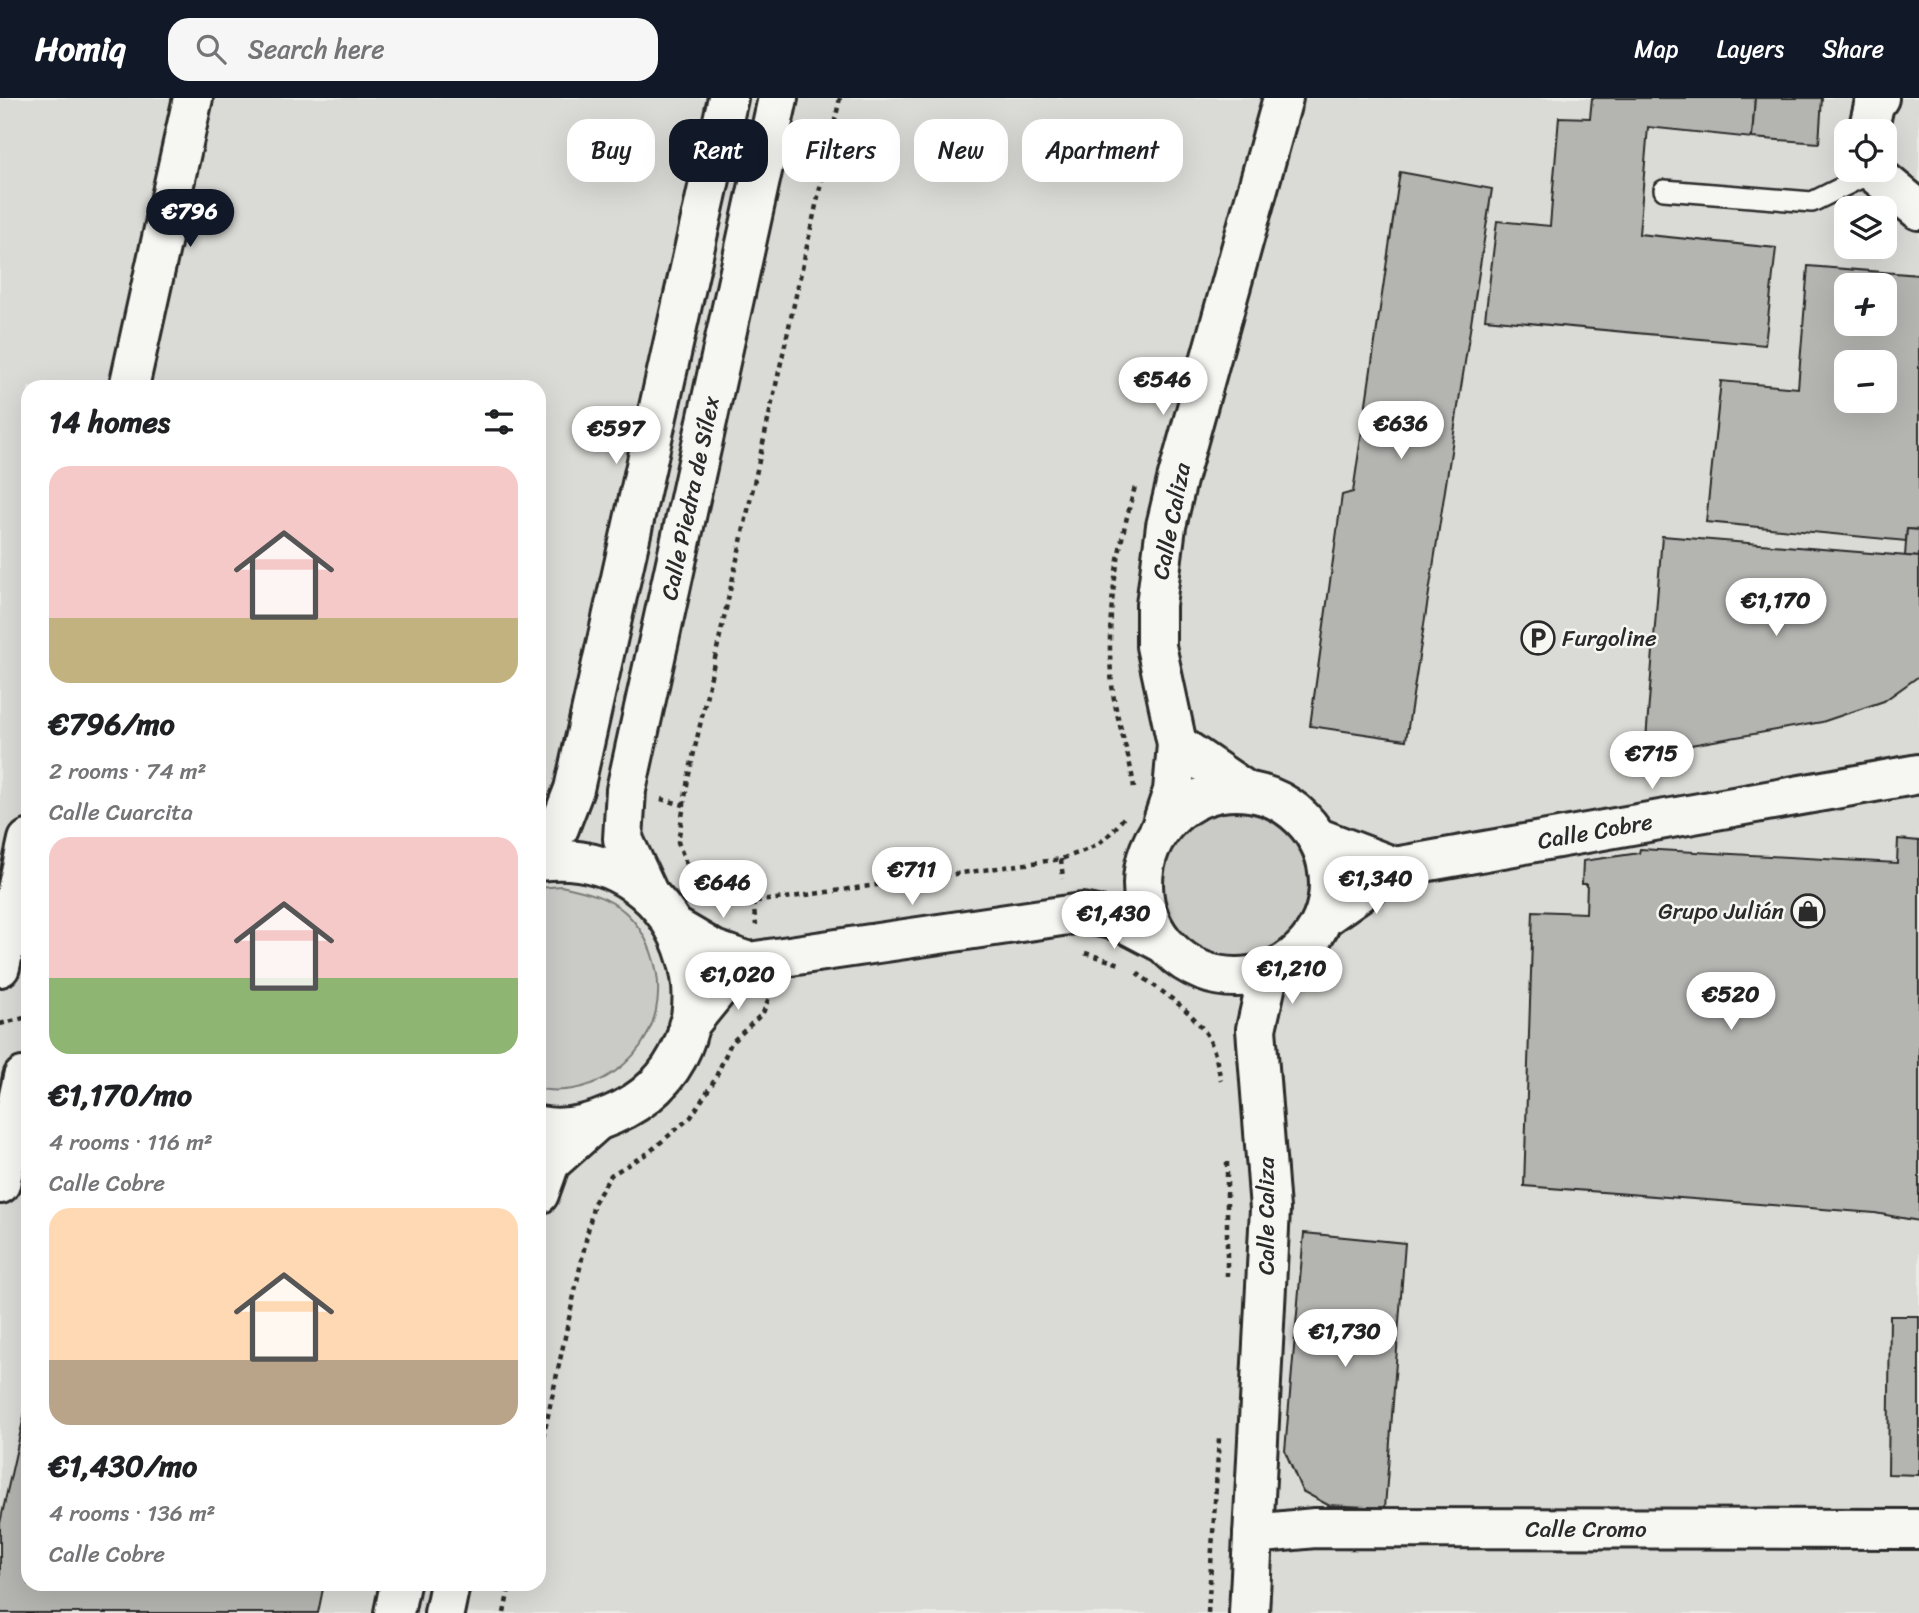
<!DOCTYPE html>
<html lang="en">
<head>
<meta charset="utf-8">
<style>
  :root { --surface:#fff; --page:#f6f6f6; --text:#202124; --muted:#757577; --accent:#111827 }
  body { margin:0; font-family:Sriracha,sans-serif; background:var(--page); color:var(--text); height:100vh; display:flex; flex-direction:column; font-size:26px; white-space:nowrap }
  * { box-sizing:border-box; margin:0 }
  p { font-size:23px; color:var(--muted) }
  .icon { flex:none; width:38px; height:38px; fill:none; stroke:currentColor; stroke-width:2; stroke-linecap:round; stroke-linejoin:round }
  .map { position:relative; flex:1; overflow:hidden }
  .drawer { position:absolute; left:21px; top:282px; width:525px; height:1211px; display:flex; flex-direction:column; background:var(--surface); border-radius:21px; box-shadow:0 7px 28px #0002 }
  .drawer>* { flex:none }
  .top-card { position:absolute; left:567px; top:21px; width:665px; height:63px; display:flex; gap:14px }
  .controls { position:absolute; left:1834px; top:21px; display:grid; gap:14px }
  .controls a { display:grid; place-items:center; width:63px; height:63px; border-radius:14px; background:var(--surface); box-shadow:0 7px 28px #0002; font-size:35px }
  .price { position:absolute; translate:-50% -60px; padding:0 16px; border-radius:24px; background:#fff; color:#222; font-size:23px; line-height:46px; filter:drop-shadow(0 2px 4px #0008) }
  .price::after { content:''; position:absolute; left:50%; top:42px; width:21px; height:16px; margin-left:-10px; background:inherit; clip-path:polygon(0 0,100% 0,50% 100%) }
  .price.selected { background:var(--accent); color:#fff }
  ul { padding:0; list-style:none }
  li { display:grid; align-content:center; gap:14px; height:371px; padding:0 28px }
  li span { display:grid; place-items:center; height:217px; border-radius:21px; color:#555 }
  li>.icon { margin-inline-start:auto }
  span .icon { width:126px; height:126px; fill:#fffc; stroke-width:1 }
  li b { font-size:30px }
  h2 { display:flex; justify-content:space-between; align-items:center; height:84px; padding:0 28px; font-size:30px }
  .pill { padding:0 24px; border-radius:21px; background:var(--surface); box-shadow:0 7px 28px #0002; font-size:24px; line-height:63px }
  .pill.selected { background:var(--accent); color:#fff }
  header { display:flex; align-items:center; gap:42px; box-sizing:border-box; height:98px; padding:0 35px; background:var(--accent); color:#fff }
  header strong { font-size:33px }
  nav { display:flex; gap:38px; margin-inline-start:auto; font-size:24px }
  .search { width:490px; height:63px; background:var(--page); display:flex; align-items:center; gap:18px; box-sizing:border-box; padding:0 24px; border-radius:21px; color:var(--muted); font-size:26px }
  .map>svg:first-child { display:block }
  .built { fill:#dadad6; fill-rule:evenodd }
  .green { fill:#cacac7; stroke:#7a7a79; stroke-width:2 }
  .building { fill:#b4b4b1; stroke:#2b2b2b; stroke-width:2; fill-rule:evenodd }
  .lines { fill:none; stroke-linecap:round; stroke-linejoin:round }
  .lane-casing { stroke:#2b2b2b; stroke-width:24 }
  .street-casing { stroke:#2b2b2b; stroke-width:44 }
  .path { stroke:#2b2b2b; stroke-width:4.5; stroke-dasharray:5 5; stroke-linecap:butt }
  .lane { stroke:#f6f6f2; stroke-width:19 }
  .street { stroke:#f6f6f2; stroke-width:38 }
  .labels { text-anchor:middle; stroke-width:5; stroke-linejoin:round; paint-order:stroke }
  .street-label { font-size:23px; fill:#2b2b2b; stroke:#f6f6f2 }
  .poi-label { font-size:23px; fill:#2b2b2b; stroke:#f6f6f2; text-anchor:start }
</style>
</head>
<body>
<header>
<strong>Homiq</strong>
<div class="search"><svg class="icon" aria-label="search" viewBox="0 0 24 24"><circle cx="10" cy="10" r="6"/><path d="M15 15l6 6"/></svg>Search here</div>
<nav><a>Map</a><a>Layers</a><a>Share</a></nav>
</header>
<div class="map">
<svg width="1919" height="1515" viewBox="0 0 1919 1515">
  <rect width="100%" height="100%" fill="#eaeae6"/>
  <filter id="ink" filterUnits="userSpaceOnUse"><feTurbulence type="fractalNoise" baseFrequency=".0143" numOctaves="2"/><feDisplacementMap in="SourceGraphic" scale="14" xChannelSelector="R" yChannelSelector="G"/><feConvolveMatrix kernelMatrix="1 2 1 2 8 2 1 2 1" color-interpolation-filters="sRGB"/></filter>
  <g filter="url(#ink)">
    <path class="built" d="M 0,0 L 1919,0 L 1919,1515 L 0,1515 ZM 1846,33 L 1885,33 L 1885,72 L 1846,72 ZM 1846,110 L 1885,110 L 1885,149 L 1846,149 ZM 1846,187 L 1885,187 L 1885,226 L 1846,226 ZM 1846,264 L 1885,264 L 1885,303 L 1846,303 ZM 28,289 L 539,289 L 539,1486 L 28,1486 Z"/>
    <g class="green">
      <circle cx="1235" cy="787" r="73"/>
      <path d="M 561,788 C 584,793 607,798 625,814 C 638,826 648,843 653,860 C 677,933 614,1003 539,991 L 539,790 Z"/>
    </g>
    <g class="building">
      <path d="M 1592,0 L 1755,0 L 1752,40 L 1648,29 L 1639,136 L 1776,150 L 1765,247 L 1485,221 L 1497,123 L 1550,128 L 1559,19 L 1590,20 Z"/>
      <path d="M 1755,0 L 1822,0 L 1819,45 L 1752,40 Z"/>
      <path d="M 1400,74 L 1492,91 L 1406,642 L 1310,628 L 1342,397 L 1353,394 Z"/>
      <path d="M 1808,168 L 1919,177 L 1919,432 L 1907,431 L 1906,443 L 1706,424 L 1721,283 L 1798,290 ZM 1846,187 L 1885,187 L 1885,226 L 1846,226 ZM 1846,264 L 1885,264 L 1885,303 L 1846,303 Z"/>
      <path d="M 1907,431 L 1919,432 L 1919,459 L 1905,458 Z"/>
      <path d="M 1662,438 L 1919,459 L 1919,578 L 1884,603 L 1822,624 L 1645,655 Z"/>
      <path d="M 1898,741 L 1919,743 L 1919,1123 L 1875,1115 L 1524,1088 L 1533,813 L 1586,815 L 1587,786 L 1582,786 L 1583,763 L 1639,755 L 1640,751 L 1897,765 Z"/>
      <path d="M 1304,1135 L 1405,1145 L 1385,1410 L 1328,1407 L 1302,1393 L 1285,1353 Z"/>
      <path d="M 1890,1218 L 1919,1218 L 1919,1377 L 1888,1376 Z"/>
      <path d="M 28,1301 L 28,1486 L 324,1486 L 318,1515 L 0,1515 L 0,1425 Z"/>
    </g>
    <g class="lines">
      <defs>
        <path id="lane" d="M 1664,92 L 1812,104 L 1873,74"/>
        <g id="street">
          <path d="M 1868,33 L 1874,7 L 1879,0"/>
          <path d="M 1873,72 L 1873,74 L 1919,112"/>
          <path d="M 129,289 L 193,0"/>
          <path d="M 1177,646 L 1246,693"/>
          <circle cx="1236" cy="786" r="93"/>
          <path d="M 1160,732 L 1173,693 L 1177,646 L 1156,548 L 1156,507 L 1166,428 L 1177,382 L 1283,0"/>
          <path d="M 1316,739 L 1395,769"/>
          <path d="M 539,754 L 559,730 L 574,691 L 728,0"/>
          <path d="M 539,763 C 694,744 754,956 612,1017 C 589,1027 564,1033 539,1028"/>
          <path d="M 649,797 L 623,741 L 626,692 L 778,0"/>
          <path d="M 1323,820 L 1395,769 L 1919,676"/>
          <path d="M 675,829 L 714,852 L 749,864 L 1082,815 L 1121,823 L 1163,845"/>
          <path d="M 0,869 L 28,742"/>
          <path d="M 688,928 L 719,890 L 749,864"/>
          <path d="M 0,1086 L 23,979"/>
          <path d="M 539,1096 L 550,1065 L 596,1024"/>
          <path d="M 1253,1436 L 1315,1430 L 1919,1431"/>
          <path d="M 394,1515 L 400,1486"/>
          <path d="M 444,1515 L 450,1486"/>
          <path d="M 1249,1515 L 1270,1111 L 1256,931 L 1269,873"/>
        </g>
      </defs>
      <use href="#lane" class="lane-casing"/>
      <use href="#street" class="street-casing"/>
      <g class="path">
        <path d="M 840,0 L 688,681 L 678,744 L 688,771 L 709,794 L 741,805 L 785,800 L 1061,761 C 1095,749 1103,747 1125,718"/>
        <path d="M 1134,690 C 1130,657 1118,627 1113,595 C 1104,526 1116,455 1135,389"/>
        <path d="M 661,701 L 684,707"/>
        <path d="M 1061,761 L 1063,781"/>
        <path d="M 753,804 L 756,827"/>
        <path d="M 1085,855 L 1120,866"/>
        <path d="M 1137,875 C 1159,892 1186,908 1203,931 C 1214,945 1217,965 1221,982"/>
        <path d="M 0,926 L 28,919"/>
        <path d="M 1227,1064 L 1227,1178"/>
        <path d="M 539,1359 L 594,1105 L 611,1077 L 648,1055 L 691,1019 L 714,983 L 731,945 L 763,915 L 770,897"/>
        <path d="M 504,1515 L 510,1486"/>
        <path d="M 1208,1515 L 1219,1340"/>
      </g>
      <use href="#lane" class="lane"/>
      <use href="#street" class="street"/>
    </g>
  </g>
  <defs>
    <symbol id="parking-ring" viewBox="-11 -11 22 22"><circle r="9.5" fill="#f6f6f2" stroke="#2b2b2b" stroke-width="1.5"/><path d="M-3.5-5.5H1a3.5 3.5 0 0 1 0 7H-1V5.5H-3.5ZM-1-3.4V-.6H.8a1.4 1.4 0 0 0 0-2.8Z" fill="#2b2b2b"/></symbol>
    <symbol id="shop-ring" viewBox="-11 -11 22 22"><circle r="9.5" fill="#f6f6f2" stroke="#2b2b2b" stroke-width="1.5"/><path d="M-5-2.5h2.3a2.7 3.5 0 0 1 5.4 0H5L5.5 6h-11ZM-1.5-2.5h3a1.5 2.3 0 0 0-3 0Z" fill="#2b2b2b"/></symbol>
  </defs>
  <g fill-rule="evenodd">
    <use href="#parking-ring" x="1519" y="521" width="38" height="38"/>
    <use href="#shop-ring" x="1789" y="794" width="38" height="38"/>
  </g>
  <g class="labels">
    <g class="street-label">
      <text transform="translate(690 400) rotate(-78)" y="8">Calle Piedra de Sílex</text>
      <text transform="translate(1171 423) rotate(-79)" y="8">Calle Caliza</text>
      <text transform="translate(1595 733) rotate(-10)" y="8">Calle Cobre</text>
      <text transform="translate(1266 1118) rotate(-90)" y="8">Calle Caliza</text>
      <text x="1586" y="1439">Calle Cromo</text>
    </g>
    <g class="poi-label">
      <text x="1562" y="548">Furgoline</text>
      <text x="1784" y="821" text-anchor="end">Grupo Julián</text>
    </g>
  </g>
</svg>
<div class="controls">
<a><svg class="icon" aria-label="locate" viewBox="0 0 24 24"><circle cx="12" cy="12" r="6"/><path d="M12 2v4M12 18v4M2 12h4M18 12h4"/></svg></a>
<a><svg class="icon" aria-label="layers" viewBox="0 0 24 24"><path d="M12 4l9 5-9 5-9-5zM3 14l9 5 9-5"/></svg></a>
<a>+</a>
<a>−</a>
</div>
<b class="price selected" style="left:190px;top:151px">€796</b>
<b class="price" style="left:1163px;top:319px">€546</b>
<b class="price" style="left:1401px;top:363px">€636</b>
<b class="price" style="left:616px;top:368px">€597</b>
<b class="price" style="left:1776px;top:540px">€1,170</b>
<b class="price" style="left:1652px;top:693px">€715</b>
<b class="price" style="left:912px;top:809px">€711</b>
<b class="price" style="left:1376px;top:818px">€1,340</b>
<b class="price" style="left:723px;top:822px">€646</b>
<b class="price" style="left:1114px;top:853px">€1,430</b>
<b class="price" style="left:1292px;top:908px">€1,210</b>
<b class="price" style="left:738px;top:914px">€1,020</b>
<b class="price" style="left:1731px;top:934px">€520</b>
<b class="price" style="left:1345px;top:1271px">€1,730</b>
<div class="top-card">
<a class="pill">Buy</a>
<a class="pill selected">Rent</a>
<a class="pill">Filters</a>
<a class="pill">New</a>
<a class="pill">Apartment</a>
</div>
<section class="drawer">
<h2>14 homes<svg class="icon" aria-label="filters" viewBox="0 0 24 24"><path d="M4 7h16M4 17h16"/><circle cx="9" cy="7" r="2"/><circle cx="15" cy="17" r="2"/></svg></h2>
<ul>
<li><span style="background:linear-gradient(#f6c9c9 70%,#c2b280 0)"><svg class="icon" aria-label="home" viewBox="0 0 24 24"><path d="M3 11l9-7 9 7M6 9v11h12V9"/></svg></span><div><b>€796/mo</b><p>2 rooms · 74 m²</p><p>Calle Cuarcita</p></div></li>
<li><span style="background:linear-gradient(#f6c9c9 65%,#8fb573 0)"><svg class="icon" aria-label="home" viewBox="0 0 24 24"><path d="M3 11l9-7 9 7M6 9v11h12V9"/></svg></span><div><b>€1,170/mo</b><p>4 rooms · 116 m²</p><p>Calle Cobre</p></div></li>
<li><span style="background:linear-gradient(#ffd9b3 70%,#b9a48a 0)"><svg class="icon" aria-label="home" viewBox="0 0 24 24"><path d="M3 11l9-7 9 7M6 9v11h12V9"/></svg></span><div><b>€1,430/mo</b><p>4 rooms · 136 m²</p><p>Calle Cobre</p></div></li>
</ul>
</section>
</div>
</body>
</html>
